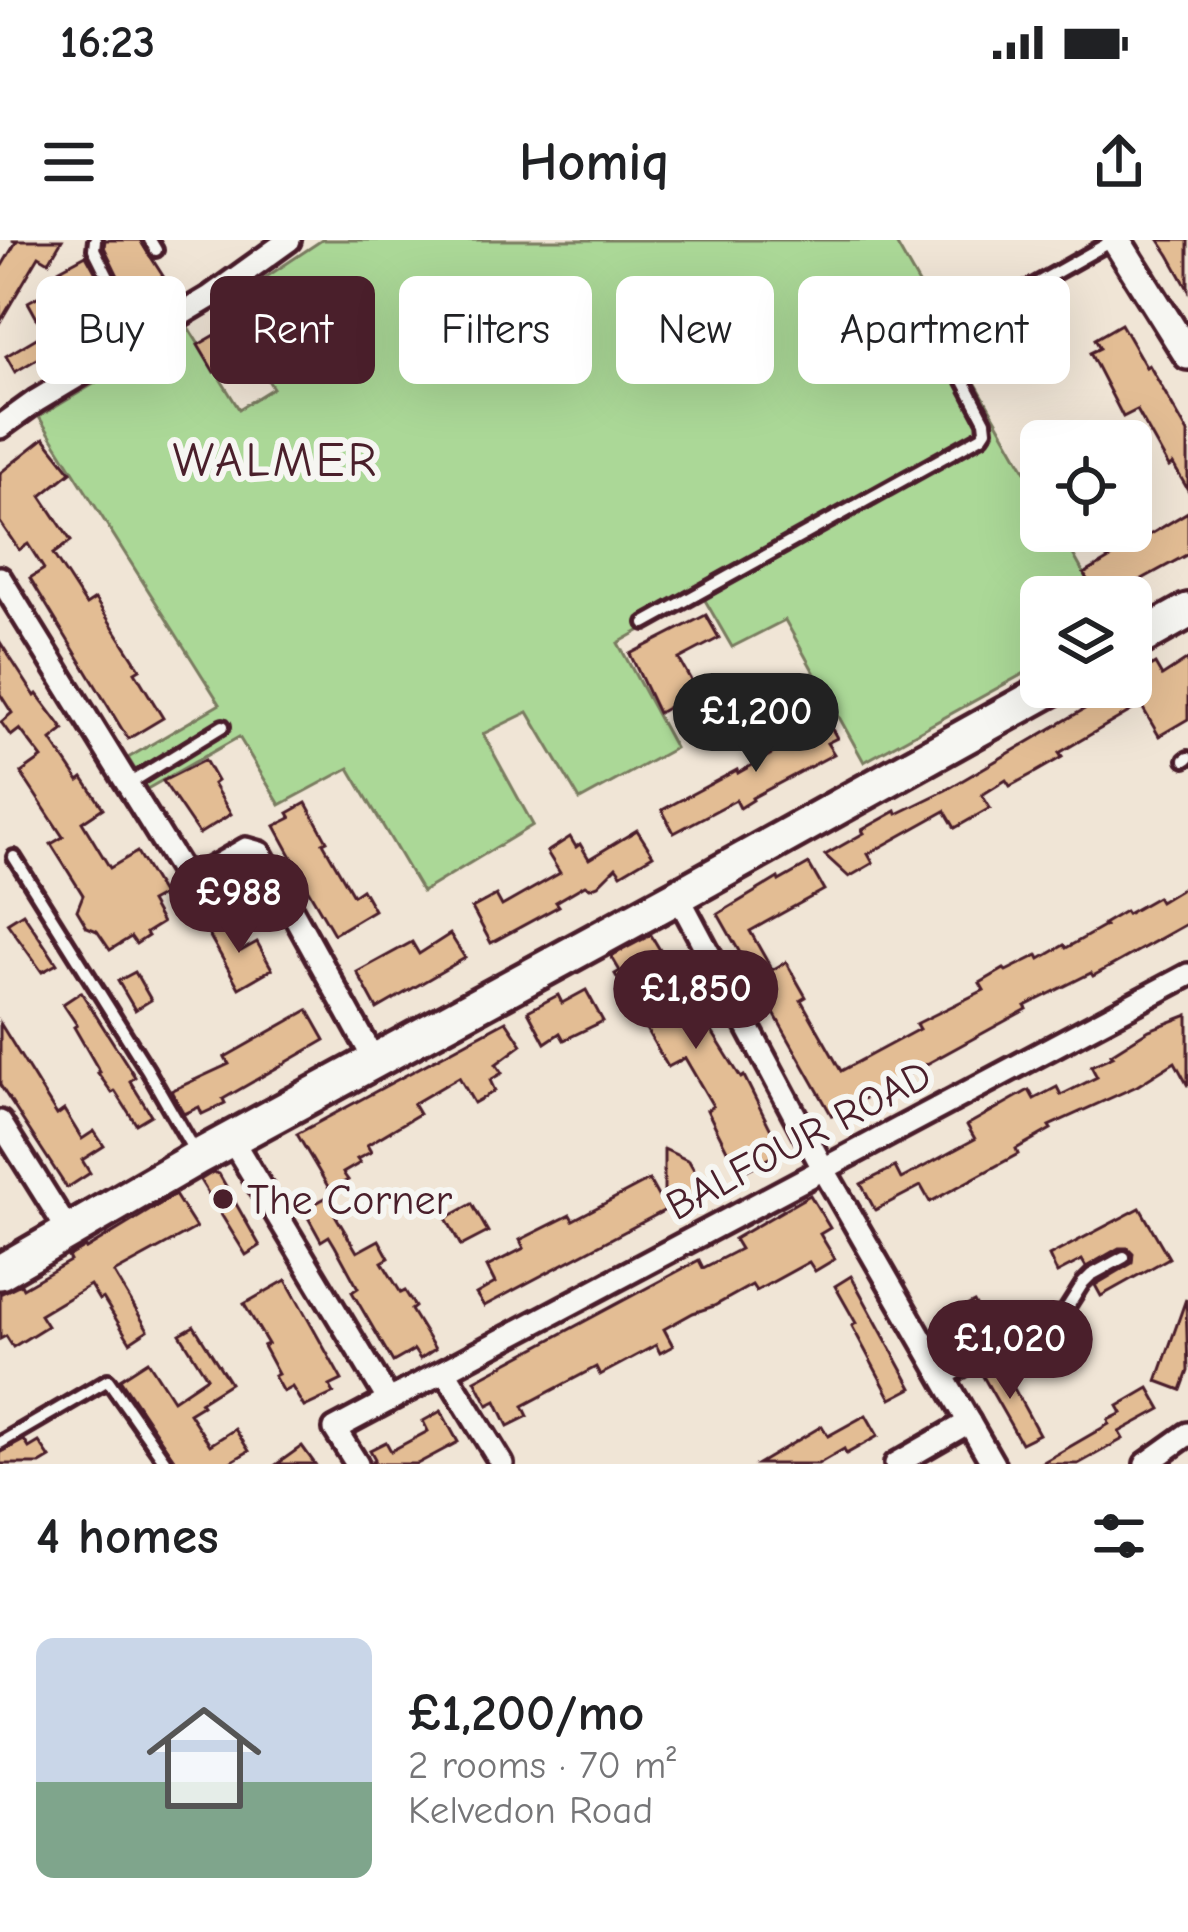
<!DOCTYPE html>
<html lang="en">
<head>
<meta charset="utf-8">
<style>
  :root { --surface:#fff; --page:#f2f2f2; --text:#202124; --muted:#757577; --line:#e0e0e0; --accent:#4a1f2b }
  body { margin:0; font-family:"Comic Neue",sans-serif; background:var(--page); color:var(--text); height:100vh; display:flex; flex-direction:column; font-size:45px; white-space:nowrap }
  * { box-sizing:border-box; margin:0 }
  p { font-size:39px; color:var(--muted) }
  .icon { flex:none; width:66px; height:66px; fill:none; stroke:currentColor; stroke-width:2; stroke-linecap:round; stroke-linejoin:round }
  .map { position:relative; height:1224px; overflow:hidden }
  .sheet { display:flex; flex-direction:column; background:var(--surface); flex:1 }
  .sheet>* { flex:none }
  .hud { position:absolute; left:36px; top:36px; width:1116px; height:108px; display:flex; gap:24px }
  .controls { position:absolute; left:1020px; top:180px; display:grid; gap:24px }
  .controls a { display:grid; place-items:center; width:132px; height:132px; border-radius:18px; background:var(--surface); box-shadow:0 12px 48px #0002; font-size:60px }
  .price { position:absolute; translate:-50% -102px; padding:0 27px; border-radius:42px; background:var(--accent); color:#fff; font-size:39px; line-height:78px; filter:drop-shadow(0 3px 6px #0008) }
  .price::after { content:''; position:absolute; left:50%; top:72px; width:36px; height:27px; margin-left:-18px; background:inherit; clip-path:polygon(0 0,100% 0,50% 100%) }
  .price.active { background:#222; color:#fff }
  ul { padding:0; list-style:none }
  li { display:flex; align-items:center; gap:36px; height:300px; padding:0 36px }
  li+li { border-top:3px solid var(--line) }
  li span { display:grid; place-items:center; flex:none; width:336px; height:240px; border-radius:18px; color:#555 }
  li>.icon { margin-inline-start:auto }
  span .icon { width:144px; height:144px; fill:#fffc; stroke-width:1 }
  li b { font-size:51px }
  h2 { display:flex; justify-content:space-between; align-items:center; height:144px; padding:0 36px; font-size:51px }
  .pill { padding:0 42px; border-radius:18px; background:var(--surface); box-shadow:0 12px 48px #0002; font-size:42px; line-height:108px }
  .pill.active { background:var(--accent); color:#fff }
  .status { display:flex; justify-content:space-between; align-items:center; height:84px; padding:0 60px; background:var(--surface); direction:ltr }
  .status svg { height:33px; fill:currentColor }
  header { display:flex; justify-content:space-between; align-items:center; height:156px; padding:0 36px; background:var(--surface); font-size:54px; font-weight:800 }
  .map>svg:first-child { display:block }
  .green { fill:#abd897; stroke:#7a7c61; stroke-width:3 }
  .building { fill:#e3bd94; stroke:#4a1f2b; stroke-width:3 }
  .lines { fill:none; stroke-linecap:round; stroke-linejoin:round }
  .lane-casing { stroke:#4a1f2b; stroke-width:20 }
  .street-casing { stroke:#4a1f2b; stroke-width:30 }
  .secondary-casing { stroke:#4a1f2b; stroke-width:36 }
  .primary-casing { stroke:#4a1f2b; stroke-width:42 }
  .lane { stroke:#f6f6f2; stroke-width:10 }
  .street { stroke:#f6f6f2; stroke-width:21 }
  .secondary { stroke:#f6f6f2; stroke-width:27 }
  .primary { stroke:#f6f6f2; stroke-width:33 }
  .poi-dot { fill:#4a1f2b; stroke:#f6f6f2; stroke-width:4.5 }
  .labels { text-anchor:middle; stroke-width:12; stroke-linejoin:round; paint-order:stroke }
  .street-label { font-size:42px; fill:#4a1f2b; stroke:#f6f6f2 }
  .poi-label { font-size:42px; fill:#4a1f2b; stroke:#f6f6f2; text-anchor:start }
  .quarter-label { font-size:48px; letter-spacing:3px; fill:#4a1f2b; stroke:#f6f6f2 }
</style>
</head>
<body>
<div class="status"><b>16:23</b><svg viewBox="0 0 49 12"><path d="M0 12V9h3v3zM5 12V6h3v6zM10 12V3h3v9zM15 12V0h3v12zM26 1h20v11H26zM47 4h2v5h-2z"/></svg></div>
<header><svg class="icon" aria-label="menu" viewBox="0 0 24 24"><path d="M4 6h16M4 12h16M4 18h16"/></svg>Homiq<svg class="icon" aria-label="share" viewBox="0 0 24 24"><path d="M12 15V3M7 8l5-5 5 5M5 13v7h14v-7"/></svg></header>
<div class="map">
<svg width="1188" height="1224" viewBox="0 0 1188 1224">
  <rect width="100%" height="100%" fill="#f0e5d6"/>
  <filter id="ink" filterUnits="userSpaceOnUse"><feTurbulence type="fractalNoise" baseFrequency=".00833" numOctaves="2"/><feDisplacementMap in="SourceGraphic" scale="24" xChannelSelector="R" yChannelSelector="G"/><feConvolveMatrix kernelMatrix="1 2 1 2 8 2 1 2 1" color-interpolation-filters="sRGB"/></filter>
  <g filter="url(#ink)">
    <path class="green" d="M 322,0 L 894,0 L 1041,258 L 1041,291 L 1060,291 L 1097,357 L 1041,357 L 1041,424 L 864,522 L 785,380 L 732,407 L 702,355 L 618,403 L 675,508 L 580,560 L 528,472 L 483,494 L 533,585 L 422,652 L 349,528 L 280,565 L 239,497 L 147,549 L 128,518 L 220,464 L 39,177 L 188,87 L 239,169 L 273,148 L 221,67 Z"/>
    <g class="building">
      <path d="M 12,0 L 62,0 L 49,22 L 39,16 L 0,82 L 0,29 L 16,2 Z"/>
      <path d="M 105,0 L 140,0 L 163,36 L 146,46 L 150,53 L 15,132 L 6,116 L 45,93 L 28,62 L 74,37 L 60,29 L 86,15 L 104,48 L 111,51 L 117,47 L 119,38 L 104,7 Z"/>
      <path d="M 1159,0 L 1188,0 L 1188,49 L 1169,15 Z"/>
      <path d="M 1024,77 L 1046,116 L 1002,141 L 980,135 L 985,118 L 1007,124 L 996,103 L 1004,99 L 999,91 Z"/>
      <path d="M 1121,84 L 1146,127 L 1149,125 L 1188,193 L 1188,250 L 1173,224 L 1169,227 L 1137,170 L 1123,177 L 1090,113 L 1100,108 L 1095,99 Z"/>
      <path d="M 229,87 L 245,114 L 238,118 L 244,127 L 223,139 L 218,130 L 214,132 L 198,105 Z"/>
      <path d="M 44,198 L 71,232 L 41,256 L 71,301 L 53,314 L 86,365 L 95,359 L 140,429 L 135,432 L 163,478 L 128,499 L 30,338 L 44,329 L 28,304 L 19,310 L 0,282 L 0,233 Z"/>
      <path d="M 1188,272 L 1188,314 L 1109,357 L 1097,357 L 1084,334 Z"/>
      <path d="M 706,375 L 719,398 L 679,419 L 697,451 L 658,473 L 630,414 Z"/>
      <path d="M 0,402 L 35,456 L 37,454 L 64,490 L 51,500 L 79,541 L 83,538 L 103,568 L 82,582 L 110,628 L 137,612 L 163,655 L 150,662 L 162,683 L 146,693 L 148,696 L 136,704 L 131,697 L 110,710 L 97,691 L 87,687 L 77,670 L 83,655 L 51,604 L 63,597 L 21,533 L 42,518 L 20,489 L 11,496 L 1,482 L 12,473 L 0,454 Z"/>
      <path d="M 1188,419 L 1188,479 L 1159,496 L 1141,465 L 1059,513 L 1062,517 L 1036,532 L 1010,546 L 1006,540 L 982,555 L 990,568 L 955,588 L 945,571 L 868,614 L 873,623 L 849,637 L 825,615 L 864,593 L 862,590 L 896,571 L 897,574 L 946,550 L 1122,447 L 1131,447 L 1131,438 L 1155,424 L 1162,436 Z"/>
      <path d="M 798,477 L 806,490 L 826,478 L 837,498 L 827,503 L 834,514 L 752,558 L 753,560 L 740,568 L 736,560 L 674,593 L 662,570 L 737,530 L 738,533 L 793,502 L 784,485 Z"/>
      <path d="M 205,520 L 217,541 L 213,544 L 231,574 L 199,594 L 163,541 Z"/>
      <path d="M 306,563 L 327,601 L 323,603 L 353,655 L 362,649 L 374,670 L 334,694 L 296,629 L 298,628 L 275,586 L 291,578 L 288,573 Z"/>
      <path d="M 637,590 L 653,615 L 621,634 L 616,627 L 598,645 L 590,648 L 585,645 L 556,662 L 559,666 L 491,703 L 472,668 L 496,655 L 502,666 L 560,633 L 547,612 L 570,597 L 576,607 L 580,604 L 589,619 Z"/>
      <path d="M 809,624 L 824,650 L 750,691 L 772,730 L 786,722 L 806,757 L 801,760 L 841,831 L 919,789 L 916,784 L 984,750 L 980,743 L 1004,729 L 1006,731 L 1038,715 L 1040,719 L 1064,705 L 1066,708 L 1105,686 L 1103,684 L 1125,671 L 1127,674 L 1157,657 L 1160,662 L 1188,645 L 1188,683 L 1093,736 L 1091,733 L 1025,766 L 1027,769 L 832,876 L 718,674 L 778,638 L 779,641 Z"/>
      <path d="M 23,673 L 57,724 L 42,732 L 7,683 Z"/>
      <path d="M 224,682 L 241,711 L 257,702 L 272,729 L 239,748 L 207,691 Z"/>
      <path d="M 450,694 L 465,718 L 377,769 L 357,732 L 412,702 L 419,714 Z"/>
      <path d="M 651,695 L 672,730 L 676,727 L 697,762 L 694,763 L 741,838 L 744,836 L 782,912 L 739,934 L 707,870 L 713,866 L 685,818 L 668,827 L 646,789 L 652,786 L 630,748 L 625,751 L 615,734 L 620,731 L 611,716 Z"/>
      <path d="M 135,732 L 151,760 L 135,770 L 118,741 Z"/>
      <path d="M 586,750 L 603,781 L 564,800 L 560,793 L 545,803 L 528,771 L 558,755 L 562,763 Z"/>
      <path d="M 81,752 L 135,837 L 130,841 L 151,875 L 136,884 L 115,851 L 112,853 L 98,833 L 100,832 L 74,787 L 77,785 L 63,764 Z"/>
      <path d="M 308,770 L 325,800 L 223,859 L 225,863 L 202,874 L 199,867 L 184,874 L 171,851 L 229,824 L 225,817 Z"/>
      <path d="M 1188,775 L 1188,846 L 1175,822 L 1137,846 L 1049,886 L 1051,889 L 1016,909 L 1018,914 L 930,962 L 921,946 L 875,970 L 861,944 L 895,927 L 901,939 L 975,899 L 967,885 L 1029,850 L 1034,859 L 1057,847 L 1061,855 L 1097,837 L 1091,826 L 1113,816 L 1111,814 L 1149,790 Z"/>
      <path d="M 506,781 L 522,805 L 496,824 L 502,833 L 490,840 L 495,851 L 474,863 L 459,837 L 413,864 L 419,874 L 367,905 L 371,912 L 357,919 L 360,923 L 343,933 L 348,940 L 330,950 L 297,894 Z"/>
      <path d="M 0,783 L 57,875 L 64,870 L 82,899 L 94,891 L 104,906 L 82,920 L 90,933 L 67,948 L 0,845 Z"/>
      <path d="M 664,909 L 689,921 L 705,949 L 484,1066 L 476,1054 L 495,1043 L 487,1027 L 524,1008 L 520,1000 L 570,975 L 573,980 L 649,940 L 664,967 Z"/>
      <path d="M 213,932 L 219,934 L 260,1006 L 246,1015 L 200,940 Z"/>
      <path d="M 175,955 L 196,988 L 114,1033 L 148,1090 L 130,1102 L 103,1058 L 99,1060 L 90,1045 L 40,1075 L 47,1086 L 13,1107 L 6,1096 L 0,1099 L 0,1054 L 21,1044 L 23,1048 L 70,1021 L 68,1017 L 85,1007 L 86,1009 Z"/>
      <path d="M 810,955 L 830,988 L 820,994 L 835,1019 L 815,1031 L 809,1022 L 756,1051 L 752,1045 L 714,1066 L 693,1073 L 664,1089 L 673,1106 L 660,1113 L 656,1105 L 600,1135 L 596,1127 L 523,1166 L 528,1176 L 508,1186 L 496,1161 L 488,1165 L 475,1140 L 699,1020 L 703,1028 L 740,1009 L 734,999 Z"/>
      <path d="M 325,958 L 357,1012 L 379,1000 L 389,1018 L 382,1022 L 401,1053 L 405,1051 L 415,1067 L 411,1070 L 435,1109 L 420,1119 L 414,1110 L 393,1122 L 352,1052 L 358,1048 L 335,1006 L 329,996 L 321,1001 L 304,970 Z"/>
      <path d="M 472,964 L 488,992 L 461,1006 L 446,978 Z"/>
      <path d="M 1140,968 L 1169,1018 L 1101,1056 L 1095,1045 L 1132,1023 L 1133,1013 L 1128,1008 L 1119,1008 L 1086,1027 L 1082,1020 L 1057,1033 L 1049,1016 Z"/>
      <path d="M 851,1036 L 912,1148 L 891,1159 L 852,1086 L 856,1083 L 835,1046 Z"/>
      <path d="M 286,1040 L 342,1140 L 330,1146 L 334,1153 L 304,1167 L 292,1147 L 283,1152 L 274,1136 L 278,1134 L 263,1106 L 268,1104 L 244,1064 Z"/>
      <path d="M 1186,1059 L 1188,1131 L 1181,1150 L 1157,1141 Z"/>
      <path d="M 974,1062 L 994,1097 L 988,1100 L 990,1104 L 974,1112 L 953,1073 Z"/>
      <path d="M 194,1086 L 230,1143 L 200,1162 L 202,1165 L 189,1173 L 210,1205 L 235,1189 L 249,1211 L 227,1224 L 177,1224 L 120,1139 L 148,1121 L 173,1160 L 207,1137 L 180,1094 Z"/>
      <path d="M 999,1121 L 1039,1194 L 1021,1203 L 980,1131 Z"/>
      <path d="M 1149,1148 L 1161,1169 L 1119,1192 L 1123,1199 L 1078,1224 L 1040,1224 L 1109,1184 L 1108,1180 L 1122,1173 L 1118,1166 Z"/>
      <path d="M 441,1171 L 458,1202 L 417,1224 L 372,1224 L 375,1219 L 370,1210 L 386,1202 L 391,1211 L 428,1191 L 423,1181 Z"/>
      <path d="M 866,1175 L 878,1196 L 846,1214 L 844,1209 L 818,1224 L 758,1224 L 822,1186 L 828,1196 Z"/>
      <path d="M 24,1200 L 29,1208 L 39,1202 L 50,1218 L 40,1224 L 0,1224 L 0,1213 Z"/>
      <path d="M 302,1206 L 315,1224 L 277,1224 Z"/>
    </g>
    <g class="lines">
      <defs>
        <g id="lane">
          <path d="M 95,0 L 94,9 L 110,41"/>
          <path d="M 150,0 L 156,10"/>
          <path d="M 645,383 L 982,196 L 986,190 L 985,181 L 946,107 L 945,95 L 1114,0"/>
          <path d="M 1185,520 L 1188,518"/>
          <path d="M 127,545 L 223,486"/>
          <path d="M 14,617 L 147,829 L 196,914"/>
          <path d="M 945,1140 L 1064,1073 L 1083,1043 L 1091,1035 L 1124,1017"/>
          <path d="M 0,1203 L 108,1140 L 167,1224"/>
        </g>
        <g id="street">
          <path d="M 0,187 L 36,161 L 210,57 L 289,0"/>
          <path d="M 0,338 L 182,632 L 194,639 L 246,609 L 260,613 L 375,821"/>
          <path d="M 678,656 L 824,930 L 993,1224"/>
          <path d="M 0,882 L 69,992"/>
          <path d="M 232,900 L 388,1159"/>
          <path d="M 445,1131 L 502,1224"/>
          <path d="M 357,1224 L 335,1189 L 1188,735"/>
          <path d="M 896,1224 L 969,1182"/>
          <path d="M 1146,1224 L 1188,1194"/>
        </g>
        <path id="secondary" d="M 1116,0 L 1188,115"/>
        <g id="primary">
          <path d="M 1131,403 L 1188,371"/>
          <path d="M 0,1032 L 198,917 L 678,656 L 1054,447"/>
        </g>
      </defs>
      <use href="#lane" class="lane-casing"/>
      <use href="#street" class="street-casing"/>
      <use href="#secondary" class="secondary-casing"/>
      <use href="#primary" class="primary-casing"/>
      <use href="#lane" class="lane"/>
      <use href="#street" class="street"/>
      <use href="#secondary" class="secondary"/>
      <use href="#primary" class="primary"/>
    </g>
  </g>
  <circle class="poi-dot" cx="223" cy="959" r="12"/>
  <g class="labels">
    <g class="street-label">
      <text transform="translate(798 899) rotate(-28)" y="15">BALFOUR ROAD</text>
    </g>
    <g class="poi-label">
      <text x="247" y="974">The Corner</text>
    </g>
    <g class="quarter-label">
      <text x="276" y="236">WALMER</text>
    </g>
  </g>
</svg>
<div class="controls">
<a><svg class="icon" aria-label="locate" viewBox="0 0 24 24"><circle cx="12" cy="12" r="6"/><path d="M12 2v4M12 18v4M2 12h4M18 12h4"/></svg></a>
<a><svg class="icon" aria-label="layers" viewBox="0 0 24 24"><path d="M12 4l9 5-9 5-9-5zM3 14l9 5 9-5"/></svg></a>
</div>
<b class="price active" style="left:756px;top:535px">£1,200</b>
<b class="price" style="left:239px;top:716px">£988</b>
<b class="price" style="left:696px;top:812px">£1,850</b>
<b class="price" style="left:1010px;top:1162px">£1,020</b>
<div class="hud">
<a class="pill">Buy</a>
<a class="pill active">Rent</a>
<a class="pill">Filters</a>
<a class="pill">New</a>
<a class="pill">Apartment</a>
</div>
</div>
<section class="sheet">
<h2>4 homes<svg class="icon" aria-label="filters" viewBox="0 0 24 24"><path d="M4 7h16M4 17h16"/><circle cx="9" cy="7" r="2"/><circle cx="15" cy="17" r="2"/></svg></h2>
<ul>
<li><span style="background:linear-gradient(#c9d6e8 60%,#7fa58c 0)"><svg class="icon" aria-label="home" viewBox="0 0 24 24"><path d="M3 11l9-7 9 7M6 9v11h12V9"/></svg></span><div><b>£1,200/mo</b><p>2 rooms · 70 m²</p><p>Kelvedon Road</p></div></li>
</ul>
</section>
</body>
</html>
